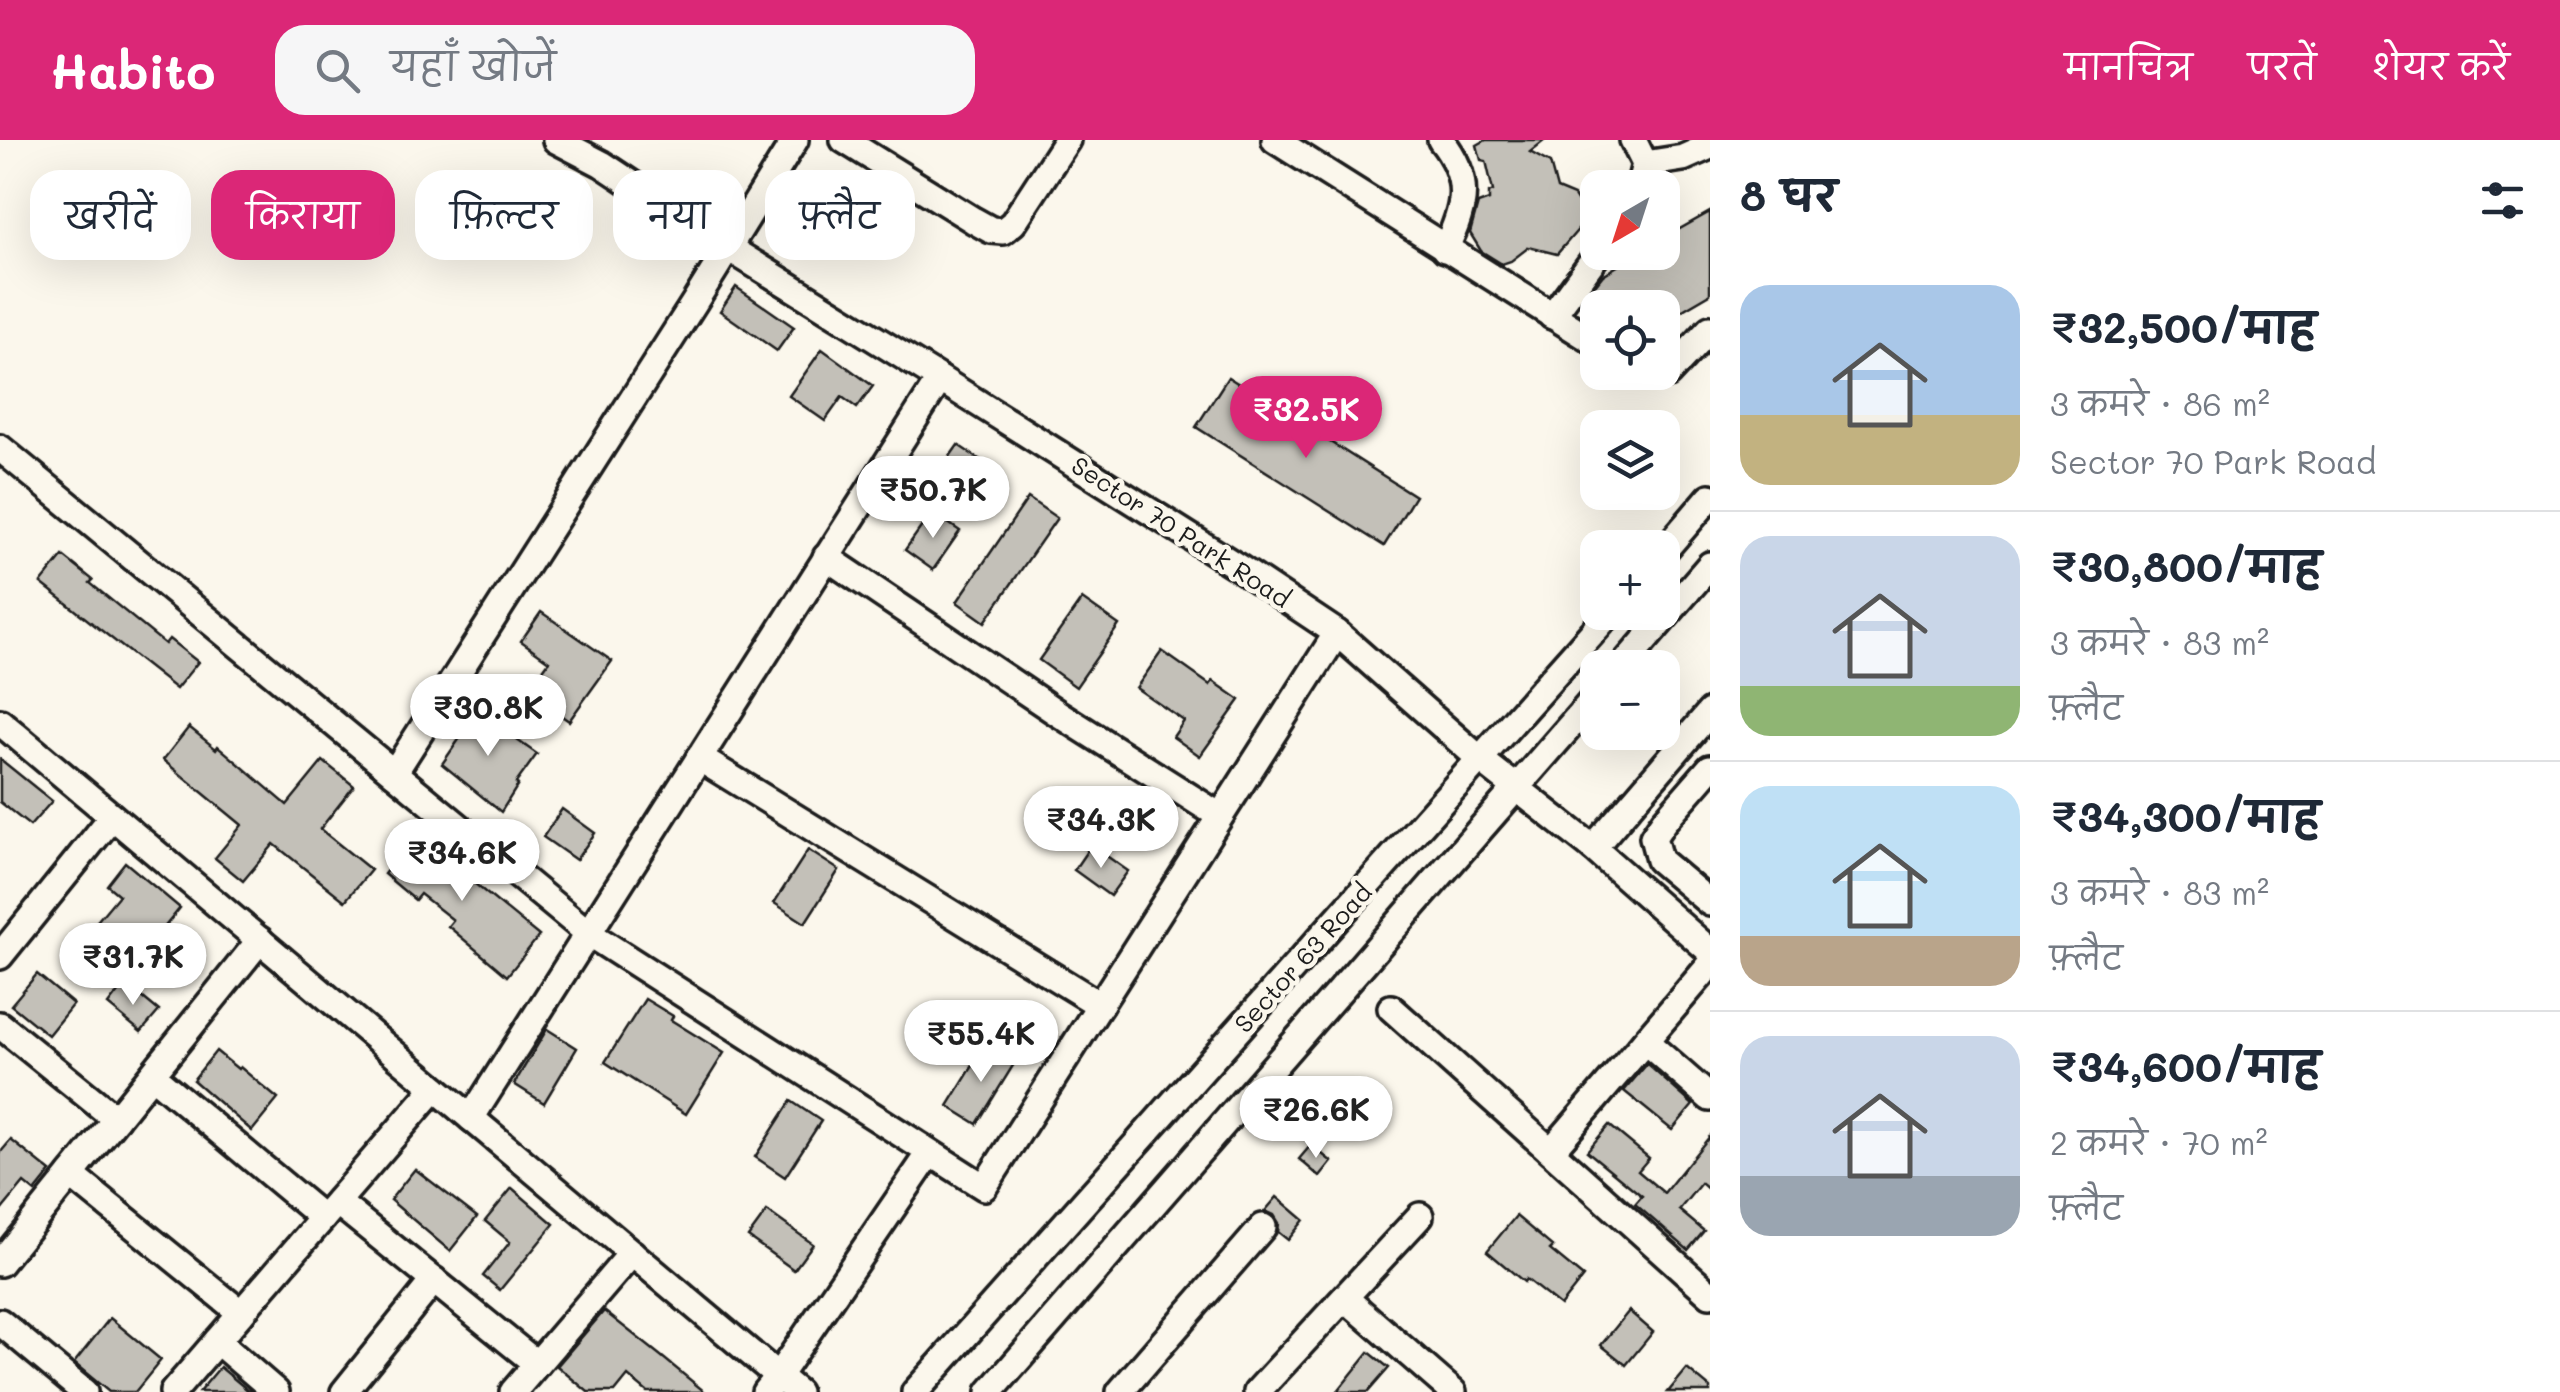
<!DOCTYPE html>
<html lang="hi">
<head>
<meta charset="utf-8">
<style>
  :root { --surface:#fff; --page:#f6f6f7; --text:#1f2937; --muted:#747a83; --line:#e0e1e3; --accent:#db2777 }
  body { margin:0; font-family:Mali,"Playpen Sans Deva",sans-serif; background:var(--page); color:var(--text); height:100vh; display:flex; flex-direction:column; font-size:38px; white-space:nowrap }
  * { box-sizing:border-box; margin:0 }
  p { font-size:32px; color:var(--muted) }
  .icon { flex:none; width:55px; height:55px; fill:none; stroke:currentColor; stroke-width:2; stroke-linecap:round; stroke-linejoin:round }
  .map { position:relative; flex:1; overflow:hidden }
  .drawer { display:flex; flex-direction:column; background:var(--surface); width:850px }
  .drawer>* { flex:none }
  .guide { position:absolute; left:30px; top:30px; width:950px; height:90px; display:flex; gap:20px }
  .needle { width:65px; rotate:219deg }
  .controls { position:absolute; left:1580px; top:30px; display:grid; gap:20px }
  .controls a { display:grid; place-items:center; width:100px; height:100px; border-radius:20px; background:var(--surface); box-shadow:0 10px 40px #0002; font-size:50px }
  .price { position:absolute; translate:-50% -85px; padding:0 22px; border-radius:35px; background:#fff; color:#222; font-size:32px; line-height:65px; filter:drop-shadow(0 2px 5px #0008) }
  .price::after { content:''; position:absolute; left:50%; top:60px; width:30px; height:22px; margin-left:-15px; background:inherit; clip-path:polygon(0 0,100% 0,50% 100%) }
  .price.on { background:var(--accent); color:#fff }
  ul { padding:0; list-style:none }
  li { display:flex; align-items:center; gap:30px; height:250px; padding:0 30px }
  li+li { border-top:2px solid var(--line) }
  li span { display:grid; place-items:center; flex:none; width:280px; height:200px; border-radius:30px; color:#555 }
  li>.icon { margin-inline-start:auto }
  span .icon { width:120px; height:120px; fill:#fffc; stroke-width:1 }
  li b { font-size:42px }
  h2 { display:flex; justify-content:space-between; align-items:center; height:120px; padding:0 30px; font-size:42px }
  .pill { padding:0 35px; border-radius:30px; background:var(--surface); box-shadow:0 10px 40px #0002; font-size:35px; line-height:90px }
  .pill.on { background:var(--accent); color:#fff }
  header { display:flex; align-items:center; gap:60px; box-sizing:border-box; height:140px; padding:0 50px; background:var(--accent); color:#fff }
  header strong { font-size:48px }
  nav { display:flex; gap:55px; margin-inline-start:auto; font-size:35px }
  .search { width:700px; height:90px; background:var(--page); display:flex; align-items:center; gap:25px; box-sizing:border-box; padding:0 35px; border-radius:30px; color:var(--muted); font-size:38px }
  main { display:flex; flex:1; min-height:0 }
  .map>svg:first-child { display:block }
  .building { fill:#c3c0b8; stroke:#1c1c1c; stroke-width:2.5 }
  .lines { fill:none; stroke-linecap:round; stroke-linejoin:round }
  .minor-casing { stroke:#1c1c1c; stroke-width:32 }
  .minor { stroke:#fbf7ec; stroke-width:25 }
  .labels { text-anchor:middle; stroke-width:9; stroke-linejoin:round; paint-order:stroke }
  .street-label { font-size:25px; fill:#1c1c1c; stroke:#fbf7ec }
</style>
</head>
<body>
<header>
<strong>Habito</strong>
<div class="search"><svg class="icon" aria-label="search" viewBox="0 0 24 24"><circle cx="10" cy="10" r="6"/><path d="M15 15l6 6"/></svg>यहाँ खोजें</div>
<nav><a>मानचित्र</a><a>परतें</a><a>शेयर करें</a></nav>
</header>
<main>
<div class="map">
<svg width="1710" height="1252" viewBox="0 0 1710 1252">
  <rect width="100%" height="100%" fill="#fbf7ec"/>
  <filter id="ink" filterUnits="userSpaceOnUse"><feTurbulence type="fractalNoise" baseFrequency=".01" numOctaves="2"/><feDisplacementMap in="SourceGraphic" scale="20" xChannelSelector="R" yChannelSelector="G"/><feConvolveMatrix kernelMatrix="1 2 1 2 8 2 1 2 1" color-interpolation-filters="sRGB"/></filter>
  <g filter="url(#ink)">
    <g class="building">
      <path d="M 1486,0 L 1545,0 L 1530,12 L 1550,23 L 1557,49 L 1574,56 L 1588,78 L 1557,114 L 1529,107 L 1511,121 L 1502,124 L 1481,111 L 1470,93 L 1478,64 L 1489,60 L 1489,53 L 1493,51 L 1486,21 L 1481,20 L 1477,5 Z"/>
      <path d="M 1710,72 L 1710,154 L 1662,182 L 1662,168 L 1596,168 L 1588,154 L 1603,135 L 1640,112 L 1662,112 L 1662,99 Z"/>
      <path d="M 736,147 L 794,187 L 777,211 L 720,171 Z"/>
      <path d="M 822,209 L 873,246 L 857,268 L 842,257 L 825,281 L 789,256 Z"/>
      <path d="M 1228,237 L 1415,356 L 1384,406 L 1196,287 Z"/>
      <path d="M 958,305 L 985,323 L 952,370 L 925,352 Z"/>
      <path d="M 1028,358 L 1057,378 L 985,482 L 957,462 Z"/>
      <path d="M 932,372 L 960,391 L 933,430 L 905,410 Z"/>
      <path d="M 63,416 L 93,440 L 90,443 L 165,504 L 169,499 L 198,522 L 176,549 L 41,443 Z"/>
      <path d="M 1082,459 L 1119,485 L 1076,547 L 1039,520 Z"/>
      <path d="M 541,472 L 612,521 L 569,581 L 527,552 L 549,521 L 521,501 Z"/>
      <path d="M 1162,511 L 1210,545 L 1213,541 L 1240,560 L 1200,616 L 1173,597 L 1184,581 L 1136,548 Z"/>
      <path d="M 470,567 L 537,614 L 516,643 L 518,645 L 501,672 L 442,624 L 460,598 L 452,592 Z"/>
      <path d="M 189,587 L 216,609 L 218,606 L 287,665 L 323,621 L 354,646 L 320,689 L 371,730 L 345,761 L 274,704 L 243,741 L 215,718 L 242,685 L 163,620 Z"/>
      <path d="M 0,619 L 52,661 L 30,686 L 0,662 Z"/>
      <path d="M 562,669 L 595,693 L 576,720 L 543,697 Z"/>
      <path d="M 418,692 L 449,718 L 447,721 L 539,796 L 507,836 L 448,786 L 453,780 L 420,754 L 415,760 L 384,734 Z"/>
      <path d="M 1091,705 L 1128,731 L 1110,756 L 1074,730 Z"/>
      <path d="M 808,710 L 839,730 L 805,783 L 774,763 Z"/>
      <path d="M 125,722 L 180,768 L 158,795 L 162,798 L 140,825 L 93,786 L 119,755 L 107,745 Z"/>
      <path d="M 37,834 L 73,864 L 48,895 L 11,865 Z"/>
      <path d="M 125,843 L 159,871 L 141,892 L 108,865 Z"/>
      <path d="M 645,859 L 673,876 L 671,880 L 724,913 L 686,974 L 605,922 Z"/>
      <path d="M 547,889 L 577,908 L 544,963 L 514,944 Z"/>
      <path d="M 985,906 L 1014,924 L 977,984 L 948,966 Z"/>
      <path d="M 216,911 L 238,929 L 240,927 L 278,959 L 252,991 L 193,940 Z"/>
      <path d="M 1647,924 L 1693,965 L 1672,990 L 1624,951 Z"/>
      <path d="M 791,961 L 821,981 L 785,1037 L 755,1017 Z"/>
      <path d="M 1609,985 L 1649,1018 L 1638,1031 L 1664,1053 L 1710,996 L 1710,1051 L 1701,1043 L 1679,1070 L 1704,1091 L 1688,1110 L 1635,1064 L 1642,1056 L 1587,1011 Z"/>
      <path d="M 11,1000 L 51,1032 L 35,1052 L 24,1043 L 0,1072 L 0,1013 Z"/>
      <path d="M 1311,1005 L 1332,1022 L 1320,1037 L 1299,1019 Z"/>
      <path d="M 415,1029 L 477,1077 L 450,1111 L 390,1060 Z"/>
      <path d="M 512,1048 L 554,1084 L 500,1150 L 483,1136 L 510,1102 L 485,1081 Z"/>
      <path d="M 1277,1057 L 1304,1080 L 1288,1100 L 1278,1092 L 1279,1083 L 1274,1075 L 1265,1071 Z"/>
      <path d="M 767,1071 L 813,1104 L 794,1130 L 748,1097 Z"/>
      <path d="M 1516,1076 L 1553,1107 L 1550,1110 L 1583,1137 L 1560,1166 L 1526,1139 L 1524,1142 L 1487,1111 Z"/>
      <path d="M 604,1171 L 661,1216 L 705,1252 L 647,1252 L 628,1236 L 615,1252 L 588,1252 L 557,1226 Z"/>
      <path d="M 1629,1171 L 1653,1192 L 1626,1225 L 1601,1205 Z"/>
      <path d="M 110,1178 L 161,1220 L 135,1252 L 109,1252 L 74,1223 Z"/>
      <path d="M 1369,1212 L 1389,1228 L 1368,1252 L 1337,1252 Z"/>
      <path d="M 220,1227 L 250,1252 L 199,1252 Z"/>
      <path d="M 1687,1229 L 1710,1248 L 1710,1252 L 1668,1252 Z"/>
    </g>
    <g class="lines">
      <defs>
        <g id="minor">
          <path d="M 556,0 L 602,24 L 727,107 L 940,239 L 1241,429 L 1337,493 L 1481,620 L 1593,708 L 1710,811"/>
          <path d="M 844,0 L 973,80 L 991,90 L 1003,91 L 1013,83 L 1067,0"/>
          <path d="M 1275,0 L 1598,204"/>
          <path d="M 1441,0 C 1472,39 1466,67 1445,109"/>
          <path d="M 1633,0 L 1645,24 L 1639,48"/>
          <path d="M 1645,24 L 1683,18 L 1710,6"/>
          <path d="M 1552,176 L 1599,112"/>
          <path d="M 1643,232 L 1648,236 L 1668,234 L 1710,189"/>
          <path d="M 0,308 L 588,793 L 984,1047 L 1337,493"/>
          <path d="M 1662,413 L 1710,357"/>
          <path d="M 826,417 L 1056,572 L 1220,676"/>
          <path d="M 1621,528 L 1710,425"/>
          <path d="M 0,582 L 797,1252"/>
          <path d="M 699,618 L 1100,865"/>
          <path d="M 1710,628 L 1664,681 L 1653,697 L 1659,720 L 1710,763"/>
          <path d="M 394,633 L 694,163 L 795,0"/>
          <path d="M 1593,708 L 1710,572"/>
          <path d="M 0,816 L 112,677"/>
          <path d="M 1391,868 L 1710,1154"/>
          <path d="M 0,885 L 116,979"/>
          <path d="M 1645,901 L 1710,958"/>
          <path d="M 152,935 L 323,1078"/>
          <path d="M 471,978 L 940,239"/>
          <path d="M 1551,1011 L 1710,825"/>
          <path d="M 71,1035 L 241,1173"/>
          <path d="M 337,1062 L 537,1224"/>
          <path d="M 0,1123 L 260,800"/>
          <path d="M 1345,1158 L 1453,1252"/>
          <path d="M 0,1182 L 84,1252"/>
          <path d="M 217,1201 L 276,1252"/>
          <path d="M 173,1252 L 435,948"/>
          <path d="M 344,1252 L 434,1140"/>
          <path d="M 513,1252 L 632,1113"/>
          <path d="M 765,1252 L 778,1236 L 930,1013"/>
          <path d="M 915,1252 L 1611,472"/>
          <path d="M 990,1252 L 1598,554"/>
          <path d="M 1120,1252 L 1263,1087"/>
          <path d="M 1257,1252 L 1420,1076"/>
        </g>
      </defs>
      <use href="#minor" class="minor-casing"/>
      <use href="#minor" class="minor"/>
    </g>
  </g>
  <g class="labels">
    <g class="street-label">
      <text transform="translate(1181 392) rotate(33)" y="9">Sector 70 Park Road</text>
      <text transform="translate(1303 818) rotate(-48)" y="9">Sector 63 Road</text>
    </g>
  </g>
</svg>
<div class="controls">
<a><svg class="needle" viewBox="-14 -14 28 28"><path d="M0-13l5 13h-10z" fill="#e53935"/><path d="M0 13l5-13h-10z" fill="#747a83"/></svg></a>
<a><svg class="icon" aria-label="locate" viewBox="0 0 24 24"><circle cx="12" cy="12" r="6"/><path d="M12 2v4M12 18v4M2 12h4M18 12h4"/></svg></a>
<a><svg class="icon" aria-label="layers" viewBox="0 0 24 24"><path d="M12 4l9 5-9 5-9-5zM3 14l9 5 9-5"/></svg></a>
<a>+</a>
<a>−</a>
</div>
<b class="price on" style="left:1306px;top:321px">₹32.5K</b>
<b class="price" style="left:933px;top:401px">₹50.7K</b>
<b class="price" style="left:488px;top:619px">₹30.8K</b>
<b class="price" style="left:1101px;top:731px">₹34.3K</b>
<b class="price" style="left:462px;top:764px">₹34.6K</b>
<b class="price" style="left:133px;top:868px">₹31.7K</b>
<b class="price" style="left:981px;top:945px">₹55.4K</b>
<b class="price" style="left:1316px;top:1021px">₹26.6K</b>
<div class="guide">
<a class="pill">खरीदें</a>
<a class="pill on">किराया</a>
<a class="pill">फ़िल्टर</a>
<a class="pill">नया</a>
<a class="pill">फ़्लैट</a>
</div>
</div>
<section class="drawer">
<h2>8 घर<svg class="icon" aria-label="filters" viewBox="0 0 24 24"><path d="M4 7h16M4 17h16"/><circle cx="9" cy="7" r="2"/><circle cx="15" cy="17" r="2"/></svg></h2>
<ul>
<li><span style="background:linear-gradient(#a9c7e8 65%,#c2b280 0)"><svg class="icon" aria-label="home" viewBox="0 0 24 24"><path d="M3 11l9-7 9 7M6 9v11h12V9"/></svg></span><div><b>₹32,500/माह</b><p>3 कमरे · 86 m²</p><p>Sector 70 Park Road</p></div></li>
<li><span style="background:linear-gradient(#c9d6e8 75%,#8fb573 0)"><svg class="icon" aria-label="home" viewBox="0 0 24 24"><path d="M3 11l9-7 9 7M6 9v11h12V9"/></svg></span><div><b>₹30,800/माह</b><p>3 कमरे · 83 m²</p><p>फ़्लैट</p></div></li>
<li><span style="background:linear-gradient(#bfe0f5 75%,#b9a48a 0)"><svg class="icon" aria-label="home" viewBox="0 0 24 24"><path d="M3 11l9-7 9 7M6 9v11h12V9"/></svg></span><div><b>₹34,300/माह</b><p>3 कमरे · 83 m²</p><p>फ़्लैट</p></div></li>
<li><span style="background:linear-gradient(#c9d6e8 70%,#9aa5b1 0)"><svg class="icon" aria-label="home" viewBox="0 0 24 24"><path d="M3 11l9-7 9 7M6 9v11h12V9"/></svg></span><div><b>₹34,600/माह</b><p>2 कमरे · 70 m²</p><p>फ़्लैट</p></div></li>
</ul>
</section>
</main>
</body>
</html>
